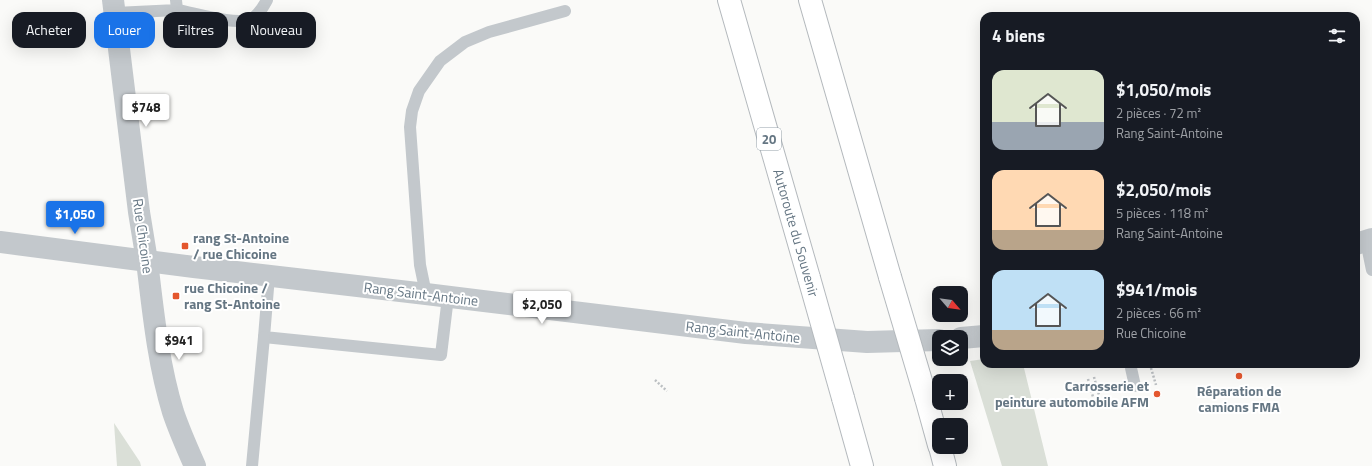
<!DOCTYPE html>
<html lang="fr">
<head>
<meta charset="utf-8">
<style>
  :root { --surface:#171b24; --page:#20242c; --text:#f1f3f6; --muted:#9ea1a6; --accent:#1a73e8 }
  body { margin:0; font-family:"Titillium Web",sans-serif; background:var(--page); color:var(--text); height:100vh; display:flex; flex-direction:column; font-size:15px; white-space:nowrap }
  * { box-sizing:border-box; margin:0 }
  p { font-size:13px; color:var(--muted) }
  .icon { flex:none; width:22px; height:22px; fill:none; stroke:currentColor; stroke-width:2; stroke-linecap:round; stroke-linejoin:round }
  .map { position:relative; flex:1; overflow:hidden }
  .side { position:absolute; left:980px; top:12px; width:380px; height:356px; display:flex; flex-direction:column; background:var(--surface); border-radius:12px; box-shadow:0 4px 16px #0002 }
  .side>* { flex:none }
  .hud { position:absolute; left:12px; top:12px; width:380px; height:36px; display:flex; gap:8px }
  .needle { width:26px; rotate:118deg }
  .tools { position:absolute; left:932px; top:286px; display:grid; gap:8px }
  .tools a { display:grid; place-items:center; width:36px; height:36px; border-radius:8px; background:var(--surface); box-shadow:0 4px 16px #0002; font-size:20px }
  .price { position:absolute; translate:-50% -34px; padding:0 9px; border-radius:4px; background:#fff; color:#222; font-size:13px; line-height:26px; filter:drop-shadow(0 1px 2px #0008) }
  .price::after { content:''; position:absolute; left:50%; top:24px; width:12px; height:9px; margin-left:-6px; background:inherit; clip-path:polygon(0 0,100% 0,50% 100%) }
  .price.selected { background:var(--accent); color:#fff }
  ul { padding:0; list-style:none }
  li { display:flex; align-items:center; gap:12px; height:100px; padding:0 12px }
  li span { display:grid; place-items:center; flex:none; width:112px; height:80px; border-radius:12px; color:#555 }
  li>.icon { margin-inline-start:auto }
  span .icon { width:48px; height:48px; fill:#fffc; stroke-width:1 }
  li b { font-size:17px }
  h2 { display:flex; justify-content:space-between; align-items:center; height:48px; padding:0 12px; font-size:17px }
  .pill { padding:0 14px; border-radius:12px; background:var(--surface); box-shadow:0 4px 16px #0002; font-size:14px; line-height:36px }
  .pill.selected { background:var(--accent); color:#fff }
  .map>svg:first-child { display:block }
  .green { fill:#dadfd7 }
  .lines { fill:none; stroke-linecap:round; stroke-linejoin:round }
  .motorway-casing { stroke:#b4b9bd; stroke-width:24 }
  .path { stroke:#bbbfc2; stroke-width:2.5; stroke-dasharray:2 2; stroke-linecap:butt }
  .service { stroke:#c3c8cc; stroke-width:12 }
  .minor { stroke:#c3c8cc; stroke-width:22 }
  .tertiary { stroke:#c3c8cc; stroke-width:22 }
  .motorway { stroke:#fff; stroke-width:22 }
  .motorway-bridge-casing { stroke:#b4b9bd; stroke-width:24; stroke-linecap:butt }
  .motorway-bridge { stroke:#fff; stroke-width:22 }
  .poi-dot { fill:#e4572e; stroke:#fff; stroke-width:1.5 }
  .labels { text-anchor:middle; stroke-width:4; stroke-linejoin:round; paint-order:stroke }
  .shield { fill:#fff; stroke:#939fa8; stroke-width:1 }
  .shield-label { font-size:13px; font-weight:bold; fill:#657683 }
  .street-label { font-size:14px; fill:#657683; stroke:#fff }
  .poi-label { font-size:14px; font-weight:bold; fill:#657683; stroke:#fff; text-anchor:start }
</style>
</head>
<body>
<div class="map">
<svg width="1372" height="466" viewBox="0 0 1372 466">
  <rect width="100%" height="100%" fill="#fafaf8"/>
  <g class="green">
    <path d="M 984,359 L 984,364 L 1023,364 L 1048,466 L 1002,466 L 970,361 Z"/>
    <path d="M 114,423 L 140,462 L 141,466 L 117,466 Z"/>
  </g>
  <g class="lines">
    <defs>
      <g id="motorway">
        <path d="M 729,0 L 809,278"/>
        <path d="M 810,0 L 890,277"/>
        <path d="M 843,398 L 862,466"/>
        <path d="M 926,398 L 939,445"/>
        <path d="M 940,447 L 945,466"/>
      </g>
    </defs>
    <use href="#motorway" class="motorway-casing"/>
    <g class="path">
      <path d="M 1241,364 L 1241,366"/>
      <path d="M 1151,368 L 1156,385"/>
      <path d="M 1094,377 L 1099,395"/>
      <path d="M 1088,379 L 1093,397"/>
      <path d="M 655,380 L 667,391"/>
    </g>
    <g class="service">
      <path d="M 177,10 C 195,13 236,26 251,19 C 259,15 263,7 267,0"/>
      <path d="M 115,13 L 177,10 L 176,0"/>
      <path d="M 1366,241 L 1372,270"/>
      <path d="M 269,276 L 264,337 L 441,355 L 448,297"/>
      <path d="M 426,294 L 420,265 L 410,127 L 412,111 L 419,91 L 440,61 L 465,42 L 489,32 L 565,11"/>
      <path d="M 1131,368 L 1135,386"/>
      <path d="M 252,466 L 264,337"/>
    </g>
    <path class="minor" d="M 113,0 L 139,212 L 147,261"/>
    <g class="tertiary">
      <path d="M 0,242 L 194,267 L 426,294 L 746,333 L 867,342 L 939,340"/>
      <path d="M 1356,244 L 1372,239"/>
      <path d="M 147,261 C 153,311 158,363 173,412 C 179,430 187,448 195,466"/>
      <path d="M 961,338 L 984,336"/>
    </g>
    <use href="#motorway" class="motorway"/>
    <defs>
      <g id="motorway-bridge">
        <path d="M 890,277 L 926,398"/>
        <path d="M 809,278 L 843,398"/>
      </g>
    </defs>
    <use href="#motorway-bridge" class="motorway-bridge-casing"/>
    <use href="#motorway-bridge" class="motorway-bridge"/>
  </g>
  <g class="poi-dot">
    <rect x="181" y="242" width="8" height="8" rx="2"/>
    <rect x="172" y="292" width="8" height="8" rx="2"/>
    <circle cx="1239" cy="376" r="4"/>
    <circle cx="1157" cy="394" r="4"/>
  </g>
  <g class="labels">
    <rect class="shield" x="757" y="128" width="24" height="22" rx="3"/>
    <g class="shield-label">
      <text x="769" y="144">20</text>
    </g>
    <g class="street-label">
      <text transform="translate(796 233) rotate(74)" y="5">Autoroute du Souvenir</text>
      <text transform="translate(143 236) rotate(82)" y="5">Rue Chicoine</text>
      <text transform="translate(421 294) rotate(7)" y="5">Rang Saint-Antoine</text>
      <text transform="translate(743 332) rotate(6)" y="5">Rang Saint-Antoine</text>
    </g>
    <g class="poi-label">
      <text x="193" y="243">rang St-Antoine<tspan x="193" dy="16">/ rue Chicoine</tspan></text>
      <text x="184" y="293">rue Chicoine /<tspan x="184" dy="16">rang St-Antoine</tspan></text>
      <text x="1149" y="391" text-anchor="end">Carrosserie et<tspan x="1149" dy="16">peinture automobile AFM</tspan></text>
      <text x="1239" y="396" text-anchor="middle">Réparation de<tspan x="1239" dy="16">camions FMA</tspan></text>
    </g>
  </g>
</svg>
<div class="tools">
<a><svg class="needle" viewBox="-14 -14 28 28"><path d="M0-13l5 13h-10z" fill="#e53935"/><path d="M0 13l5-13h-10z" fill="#9ea1a6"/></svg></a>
<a><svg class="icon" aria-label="layers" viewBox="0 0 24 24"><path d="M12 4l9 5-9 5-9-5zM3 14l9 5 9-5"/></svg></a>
<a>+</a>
<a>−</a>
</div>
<b class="price" style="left:146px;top:128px">$748</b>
<b class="price selected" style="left:75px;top:235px">$1,050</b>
<b class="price" style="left:542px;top:325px">$2,050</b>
<b class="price" style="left:179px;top:361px">$941</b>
<div class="hud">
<a class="pill">Acheter</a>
<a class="pill selected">Louer</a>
<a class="pill">Filtres</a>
<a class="pill">Nouveau</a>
</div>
<section class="side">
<h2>4 biens<svg class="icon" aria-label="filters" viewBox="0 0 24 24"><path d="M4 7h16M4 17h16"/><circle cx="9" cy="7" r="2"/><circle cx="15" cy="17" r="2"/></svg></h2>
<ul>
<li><span style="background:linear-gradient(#dfe7d0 65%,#9aa5b1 0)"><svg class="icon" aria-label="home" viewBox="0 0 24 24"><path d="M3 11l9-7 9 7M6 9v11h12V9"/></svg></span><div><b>$1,050/mois</b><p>2 pièces · 72 m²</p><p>Rang Saint-Antoine</p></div></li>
<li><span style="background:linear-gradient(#ffd9b3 75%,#b9a48a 0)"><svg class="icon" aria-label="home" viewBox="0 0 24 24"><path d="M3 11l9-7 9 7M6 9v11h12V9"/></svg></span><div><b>$2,050/mois</b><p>5 pièces · 118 m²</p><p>Rang Saint-Antoine</p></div></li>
<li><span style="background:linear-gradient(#bfe0f5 75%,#b9a48a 0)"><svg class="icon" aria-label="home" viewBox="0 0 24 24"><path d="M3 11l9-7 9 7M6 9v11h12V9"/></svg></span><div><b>$941/mois</b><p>2 pièces · 66 m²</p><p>Rue Chicoine</p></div></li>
</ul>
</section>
</div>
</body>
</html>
